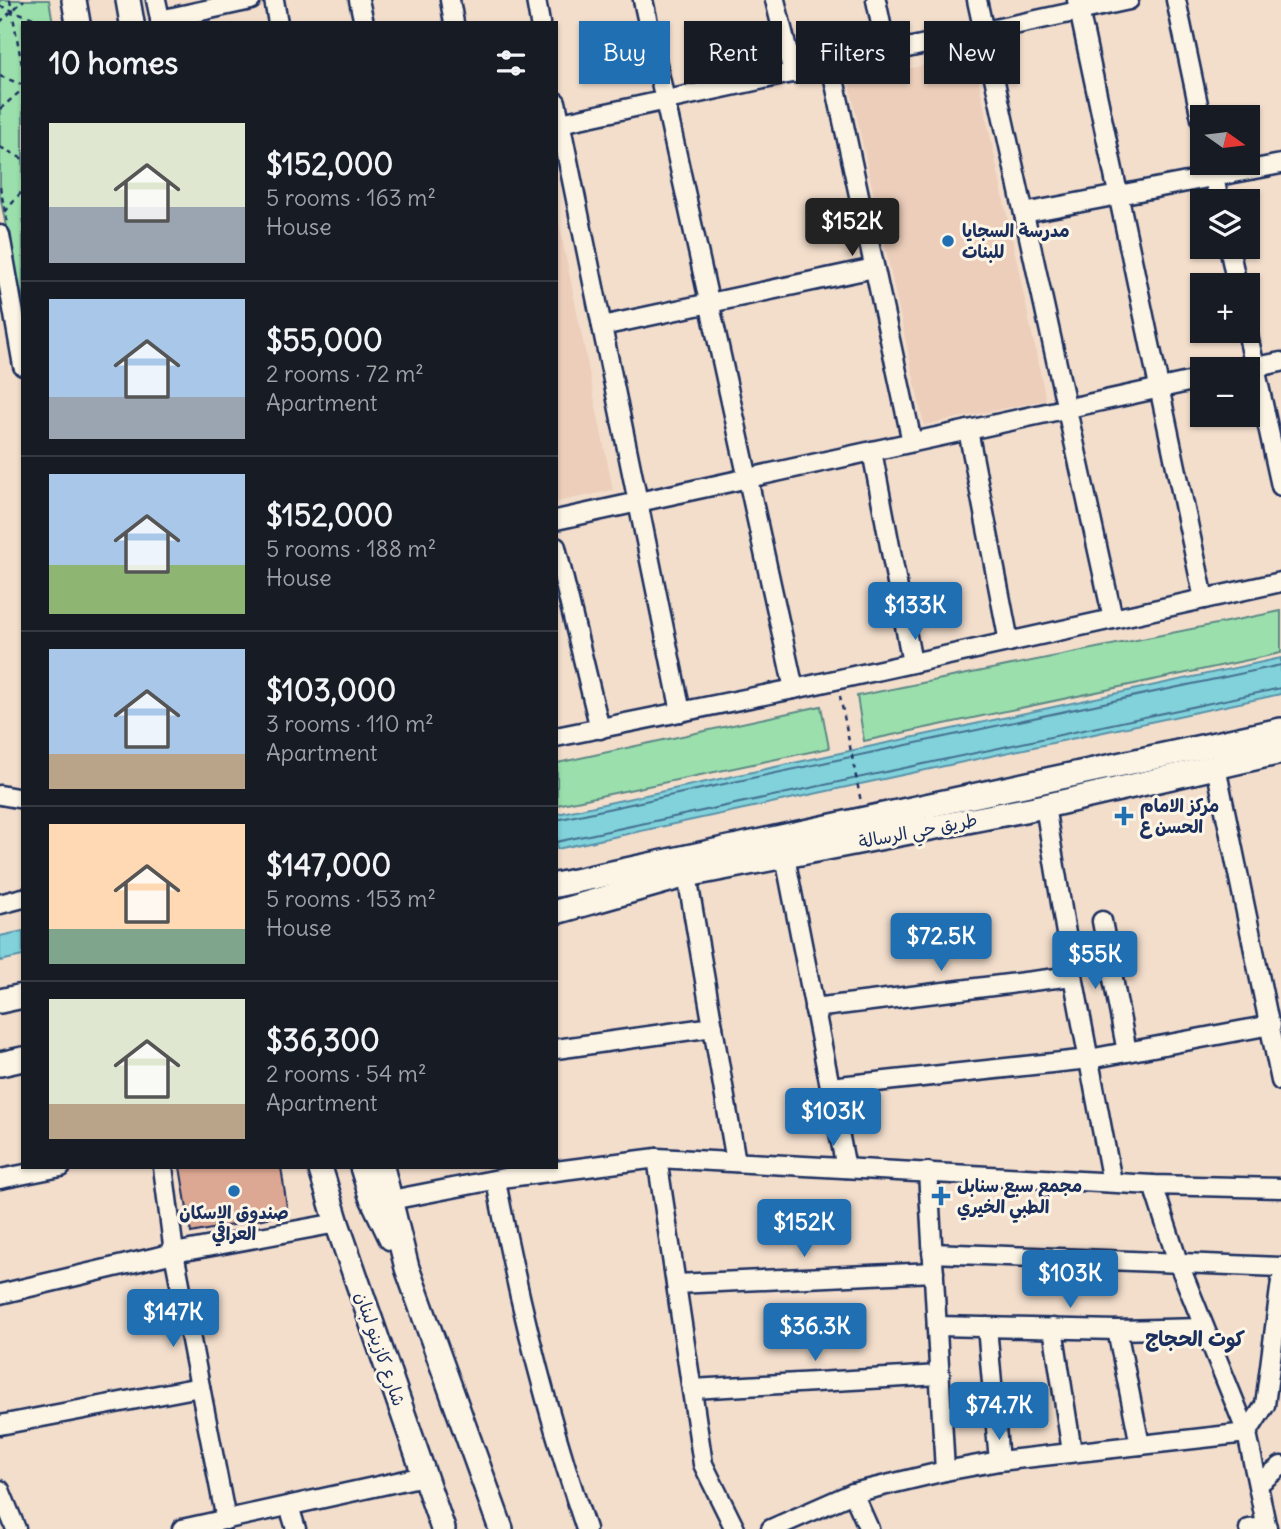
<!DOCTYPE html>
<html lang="en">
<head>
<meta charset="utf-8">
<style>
  :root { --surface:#171b24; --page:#242831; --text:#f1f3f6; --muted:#9ea1a6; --line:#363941; --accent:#1f6fb2 }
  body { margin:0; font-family:Delius,"Playpen Sans Arabic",sans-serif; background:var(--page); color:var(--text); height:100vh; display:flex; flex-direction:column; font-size:26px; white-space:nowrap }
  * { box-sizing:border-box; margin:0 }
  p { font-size:23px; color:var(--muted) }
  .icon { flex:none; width:38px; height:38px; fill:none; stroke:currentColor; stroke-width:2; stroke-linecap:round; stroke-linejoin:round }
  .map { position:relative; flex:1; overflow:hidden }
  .details { position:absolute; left:21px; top:21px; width:537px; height:1148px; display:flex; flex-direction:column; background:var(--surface); border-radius:0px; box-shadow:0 2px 5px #0004 }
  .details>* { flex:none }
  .hud { position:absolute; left:579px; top:21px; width:597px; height:63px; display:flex; gap:14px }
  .needle { width:46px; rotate:104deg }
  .buttons { position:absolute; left:1190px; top:105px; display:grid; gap:14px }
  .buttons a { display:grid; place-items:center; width:70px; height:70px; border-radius:0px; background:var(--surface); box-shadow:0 2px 5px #0004; font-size:35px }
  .price { position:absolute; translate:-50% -60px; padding:0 16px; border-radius:7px; background:var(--accent); color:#fff; font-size:23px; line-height:46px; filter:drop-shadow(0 2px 4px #0008) }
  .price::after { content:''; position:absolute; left:50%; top:42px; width:21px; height:16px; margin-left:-10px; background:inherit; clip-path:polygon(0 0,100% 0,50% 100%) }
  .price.active { background:#222; color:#fff }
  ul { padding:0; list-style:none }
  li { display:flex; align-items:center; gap:21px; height:175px; padding:0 28px }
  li+li { border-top:2px solid var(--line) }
  li span { display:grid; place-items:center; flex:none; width:196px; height:140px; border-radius:0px; color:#555 }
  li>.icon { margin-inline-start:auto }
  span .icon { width:84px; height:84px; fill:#fffc; stroke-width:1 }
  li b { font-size:30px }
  h2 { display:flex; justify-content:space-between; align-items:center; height:84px; padding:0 28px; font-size:30px }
  .pill { padding:0 24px; border-radius:0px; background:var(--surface); box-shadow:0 2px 5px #0004; font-size:24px; line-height:63px }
  .pill.active { background:var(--accent); color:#fff }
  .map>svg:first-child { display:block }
  .built { fill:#eccebb }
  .green { fill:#9be0ac; stroke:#5b8885; stroke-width:2 }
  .water { fill:#81d2da; stroke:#5891a8; stroke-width:2 }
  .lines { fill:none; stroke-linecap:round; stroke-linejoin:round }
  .shore { stroke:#447090; stroke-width:2 }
  .building { fill:#dda893; stroke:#1b2f5e; stroke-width:2 }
  .minor-casing { stroke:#1b2f5e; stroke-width:23 }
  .major-casing { stroke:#1b2f5e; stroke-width:28 }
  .path { stroke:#1b2f5e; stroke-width:2.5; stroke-dasharray:5 5; stroke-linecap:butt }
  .minor { stroke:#fcf5e5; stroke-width:18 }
  .major { stroke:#fcf5e5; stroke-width:23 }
  .poi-dot { fill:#1f6fb2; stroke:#fcf5e5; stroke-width:2.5 }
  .labels { text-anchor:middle; stroke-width:6; stroke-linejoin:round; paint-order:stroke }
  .poi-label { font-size:18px; font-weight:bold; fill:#1b2f5e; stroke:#fcf5e5; text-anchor:start }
  .street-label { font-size:18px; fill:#1b2f5e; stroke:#fcf5e5 }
  .quarter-label { font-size:21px; font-weight:bold; fill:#1b2f5e; stroke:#fcf5e5 }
</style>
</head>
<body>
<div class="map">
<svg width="1281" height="1529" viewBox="0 0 1281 1529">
  <rect width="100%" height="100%" fill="#f3decc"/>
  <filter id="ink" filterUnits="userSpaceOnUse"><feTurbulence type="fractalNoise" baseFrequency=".0143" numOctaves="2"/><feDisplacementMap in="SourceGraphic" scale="14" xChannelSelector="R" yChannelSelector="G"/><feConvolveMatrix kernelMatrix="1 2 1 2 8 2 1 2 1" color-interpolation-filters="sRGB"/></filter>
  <g filter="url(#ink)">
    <g class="built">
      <path d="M 973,54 L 1046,400 L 924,425 L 849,82 Z"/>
      <path d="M 556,208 L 613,490 L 557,502 L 556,502 Z"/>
    </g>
    <g class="green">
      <path d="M 0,0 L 49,0 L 53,23 L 23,23 L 23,317 L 0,195 Z"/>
      <path d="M 1281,611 L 1281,653 L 864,741 L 857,696 Z"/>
      <path d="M 821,706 L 829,748 L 557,805 L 557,763 Z"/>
    </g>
    <g class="water">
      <path d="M 1281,658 L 1281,694 L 557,849 L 557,814 Z"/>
      <path d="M 23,931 L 23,956 L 0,961 L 0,936 Z"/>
    </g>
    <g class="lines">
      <g class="shore">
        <path d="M 556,820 L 1281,665"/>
        <path d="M 556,842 L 1281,688"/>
      </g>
    </g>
    <path class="building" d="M 180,1167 L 281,1167 L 288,1214 L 191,1233 Z"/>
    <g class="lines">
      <defs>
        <g id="minor">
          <path d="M 156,0 L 161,23"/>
          <path d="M 274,0 L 278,23"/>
          <path d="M 359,0 L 364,23"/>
          <path d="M 450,0 L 454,23"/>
          <path d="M 536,0 L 540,23"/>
          <path d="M 643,0 L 794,689"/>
          <path d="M 775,0 L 793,73"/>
          <path d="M 876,0 L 887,53"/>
          <path d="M 977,0 L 1113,619"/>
          <path d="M 1077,0 L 1204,599"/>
          <path d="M 1176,0 L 1202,123"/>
          <path d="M 160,20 L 251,0"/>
          <path d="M 831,65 L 912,442"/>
          <path d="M 556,102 L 681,712"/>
          <path d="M 556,124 L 1129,0"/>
          <path d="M 1211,163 L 1219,201"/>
          <path d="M 1024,213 L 1281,164"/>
          <path d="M 0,235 L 23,366"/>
          <path d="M 1229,247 L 1237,285"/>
          <path d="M 602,326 L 874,268"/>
          <path d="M 1247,331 L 1281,486"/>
          <path d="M 1246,369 L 1281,362"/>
          <path d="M 968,430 L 1009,642"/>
          <path d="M 872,451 L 912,663"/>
          <path d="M 556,520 L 1202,379"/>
          <path d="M 556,547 L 600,729"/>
          <path d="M 556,737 L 794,689 L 1281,582"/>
          <path d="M 1216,767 L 1281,1081"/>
          <path d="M 0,795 L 23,799"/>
          <path d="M 1045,806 L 1073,976 L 1112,1182"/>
          <path d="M 785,857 L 846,1168"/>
          <path d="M 687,875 L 736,1162"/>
          <path d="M 0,904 L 23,898"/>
          <path d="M 1102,921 L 1127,1052"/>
          <path d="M 814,1008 L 1073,976"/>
          <path d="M 556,1049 L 713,1027"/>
          <path d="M 830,1087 L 1089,1059 L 1271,1025"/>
          <path d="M 657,1158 L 703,1464 L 735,1529"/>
          <path d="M 163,1167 L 174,1253 L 226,1520"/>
          <path d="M 928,1172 L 945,1471"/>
          <path d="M 0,1179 L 61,1167"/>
          <path d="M 496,1181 C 518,1299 547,1415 586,1529"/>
          <path d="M 1153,1185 L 1178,1262 L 1247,1433 L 1267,1529"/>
          <path d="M 391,1200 L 509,1177 L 657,1158 L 1153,1185 L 1281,1188"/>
          <path d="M 932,1253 L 1281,1267"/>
          <path d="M 676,1284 L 934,1272"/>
          <path d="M 0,1294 L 174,1253 L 337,1223"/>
          <path d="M 937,1326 L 1117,1330 L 1204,1328"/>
          <path d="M 987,1327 L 999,1461"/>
          <path d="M 1053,1328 L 1072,1452"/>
          <path d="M 1117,1330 L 1140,1445"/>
          <path d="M 692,1389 L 940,1375"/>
          <path d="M 0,1425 L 200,1387"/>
          <path d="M 1258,1484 L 1281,1466"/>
          <path d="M 0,1490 L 16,1529"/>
          <path d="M 853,1493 L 869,1529"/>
          <path d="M 289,1506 L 296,1529"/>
          <path d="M 182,1529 L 424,1476"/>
          <path d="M 771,1529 L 853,1493 L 945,1471 L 999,1461 L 1247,1433 L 1265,1405 L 1281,1281"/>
          <path d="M 1249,1529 L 1267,1527"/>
        </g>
        <g id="major">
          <path d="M 74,0 L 78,23"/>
          <path d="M 128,0 L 132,23"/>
          <path d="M 556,885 L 1281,730"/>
          <path d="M 556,912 L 687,875 L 1045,806 L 1281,752"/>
          <path d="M 0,1001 L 23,996"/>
          <path d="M 0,1064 L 23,1059"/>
          <path d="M 320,1167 L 337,1223 L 443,1529"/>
          <path d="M 362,1167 L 371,1196 L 391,1238"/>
          <path d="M 382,1167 L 407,1268 L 501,1529"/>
        </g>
      </defs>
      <use href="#minor" class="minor-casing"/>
      <use href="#major" class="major-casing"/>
      <g class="path">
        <path d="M 10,0 L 23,71"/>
        <path d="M 0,6 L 47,23"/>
        <path d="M 0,22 L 24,0"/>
        <path d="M 0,76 L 23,85"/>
        <path d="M 0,109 L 23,89"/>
        <path d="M 0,147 L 23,159"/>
        <path d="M 0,187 L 7,221"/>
        <path d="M 5,212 L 23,190"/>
        <path d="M 840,696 L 861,802"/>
      </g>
      <use href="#minor" class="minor"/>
      <use href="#major" class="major"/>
    </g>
  </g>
  <g class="poi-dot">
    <circle cx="948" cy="241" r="7"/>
    <path d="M1120.5 805.5h7v7h7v7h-7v7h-7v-7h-7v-7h7z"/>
    <circle cx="234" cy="1191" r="7"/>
    <path d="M937.5 1185.5h7v7h7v7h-7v7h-7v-7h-7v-7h7z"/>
  </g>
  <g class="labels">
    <g class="poi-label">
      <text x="962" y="237">مدرسة السجايا<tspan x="962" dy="21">للبنات</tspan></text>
      <text x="1140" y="812">مركز الامام<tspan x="1140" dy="21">الحسن ع</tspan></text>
      <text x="957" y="1192">مجمع سبع سنابل<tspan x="957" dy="21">الطبي الخيري</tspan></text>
      <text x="234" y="1219" text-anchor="middle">صندوق الاسكان<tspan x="234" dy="21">العراقي</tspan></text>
    </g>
    <g class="street-label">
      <text transform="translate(918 831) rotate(-11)" y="6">طريق حي الرسالة</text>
      <text transform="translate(380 1349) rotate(71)" y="6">شارع كازينو لبنان</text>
    </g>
    <g class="quarter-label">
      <text x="1195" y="1346">كوت الحجاج</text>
    </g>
  </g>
</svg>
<div class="buttons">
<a><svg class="needle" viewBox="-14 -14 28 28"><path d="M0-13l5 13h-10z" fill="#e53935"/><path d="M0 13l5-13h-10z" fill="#9ea1a6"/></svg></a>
<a><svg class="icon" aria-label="layers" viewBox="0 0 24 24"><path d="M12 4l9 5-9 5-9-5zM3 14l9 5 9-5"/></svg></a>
<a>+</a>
<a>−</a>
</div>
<b class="price active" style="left:852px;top:258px">$152K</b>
<b class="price" style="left:915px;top:642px">$133K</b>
<b class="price" style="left:941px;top:973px">$72.5K</b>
<b class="price" style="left:1095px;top:991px">$55K</b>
<b class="price" style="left:833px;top:1148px">$103K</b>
<b class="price" style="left:804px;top:1259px">$152K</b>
<b class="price" style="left:1070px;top:1310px">$103K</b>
<b class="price" style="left:173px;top:1349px">$147K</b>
<b class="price" style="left:815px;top:1363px">$36.3K</b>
<b class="price" style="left:999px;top:1442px">$74.7K</b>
<div class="hud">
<a class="pill active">Buy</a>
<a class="pill">Rent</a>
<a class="pill">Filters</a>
<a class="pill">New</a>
</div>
<section class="details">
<h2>10 homes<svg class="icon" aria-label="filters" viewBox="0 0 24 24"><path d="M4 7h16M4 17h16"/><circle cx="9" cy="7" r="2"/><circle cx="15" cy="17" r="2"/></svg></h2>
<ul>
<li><span style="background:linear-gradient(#dfe7d0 60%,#9aa5b1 0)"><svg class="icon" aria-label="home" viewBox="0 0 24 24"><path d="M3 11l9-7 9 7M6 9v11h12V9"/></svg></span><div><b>$152,000</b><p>5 rooms · 163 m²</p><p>House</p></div></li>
<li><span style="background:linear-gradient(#a9c7e8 70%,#9aa5b1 0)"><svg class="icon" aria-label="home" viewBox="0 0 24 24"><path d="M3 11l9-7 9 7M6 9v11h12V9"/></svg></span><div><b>$55,000</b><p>2 rooms · 72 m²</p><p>Apartment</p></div></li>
<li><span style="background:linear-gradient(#a9c7e8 65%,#8fb573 0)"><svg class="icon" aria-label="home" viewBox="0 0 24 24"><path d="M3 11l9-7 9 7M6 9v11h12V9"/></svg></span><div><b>$152,000</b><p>5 rooms · 188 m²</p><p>House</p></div></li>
<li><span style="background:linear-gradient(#a9c7e8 75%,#b9a48a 0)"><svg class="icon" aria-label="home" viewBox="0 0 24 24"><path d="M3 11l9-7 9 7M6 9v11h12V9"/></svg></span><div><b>$103,000</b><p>3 rooms · 110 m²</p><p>Apartment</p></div></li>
<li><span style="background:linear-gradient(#ffd9b3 75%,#7fa58c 0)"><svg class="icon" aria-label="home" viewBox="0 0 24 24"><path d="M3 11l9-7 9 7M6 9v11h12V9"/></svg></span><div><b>$147,000</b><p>5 rooms · 153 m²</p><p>House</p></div></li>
<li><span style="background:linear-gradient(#dfe7d0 75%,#b9a48a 0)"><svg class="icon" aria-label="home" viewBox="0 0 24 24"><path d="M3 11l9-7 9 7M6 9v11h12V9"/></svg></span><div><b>$36,300</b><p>2 rooms · 54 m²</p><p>Apartment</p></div></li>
</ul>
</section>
</div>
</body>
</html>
